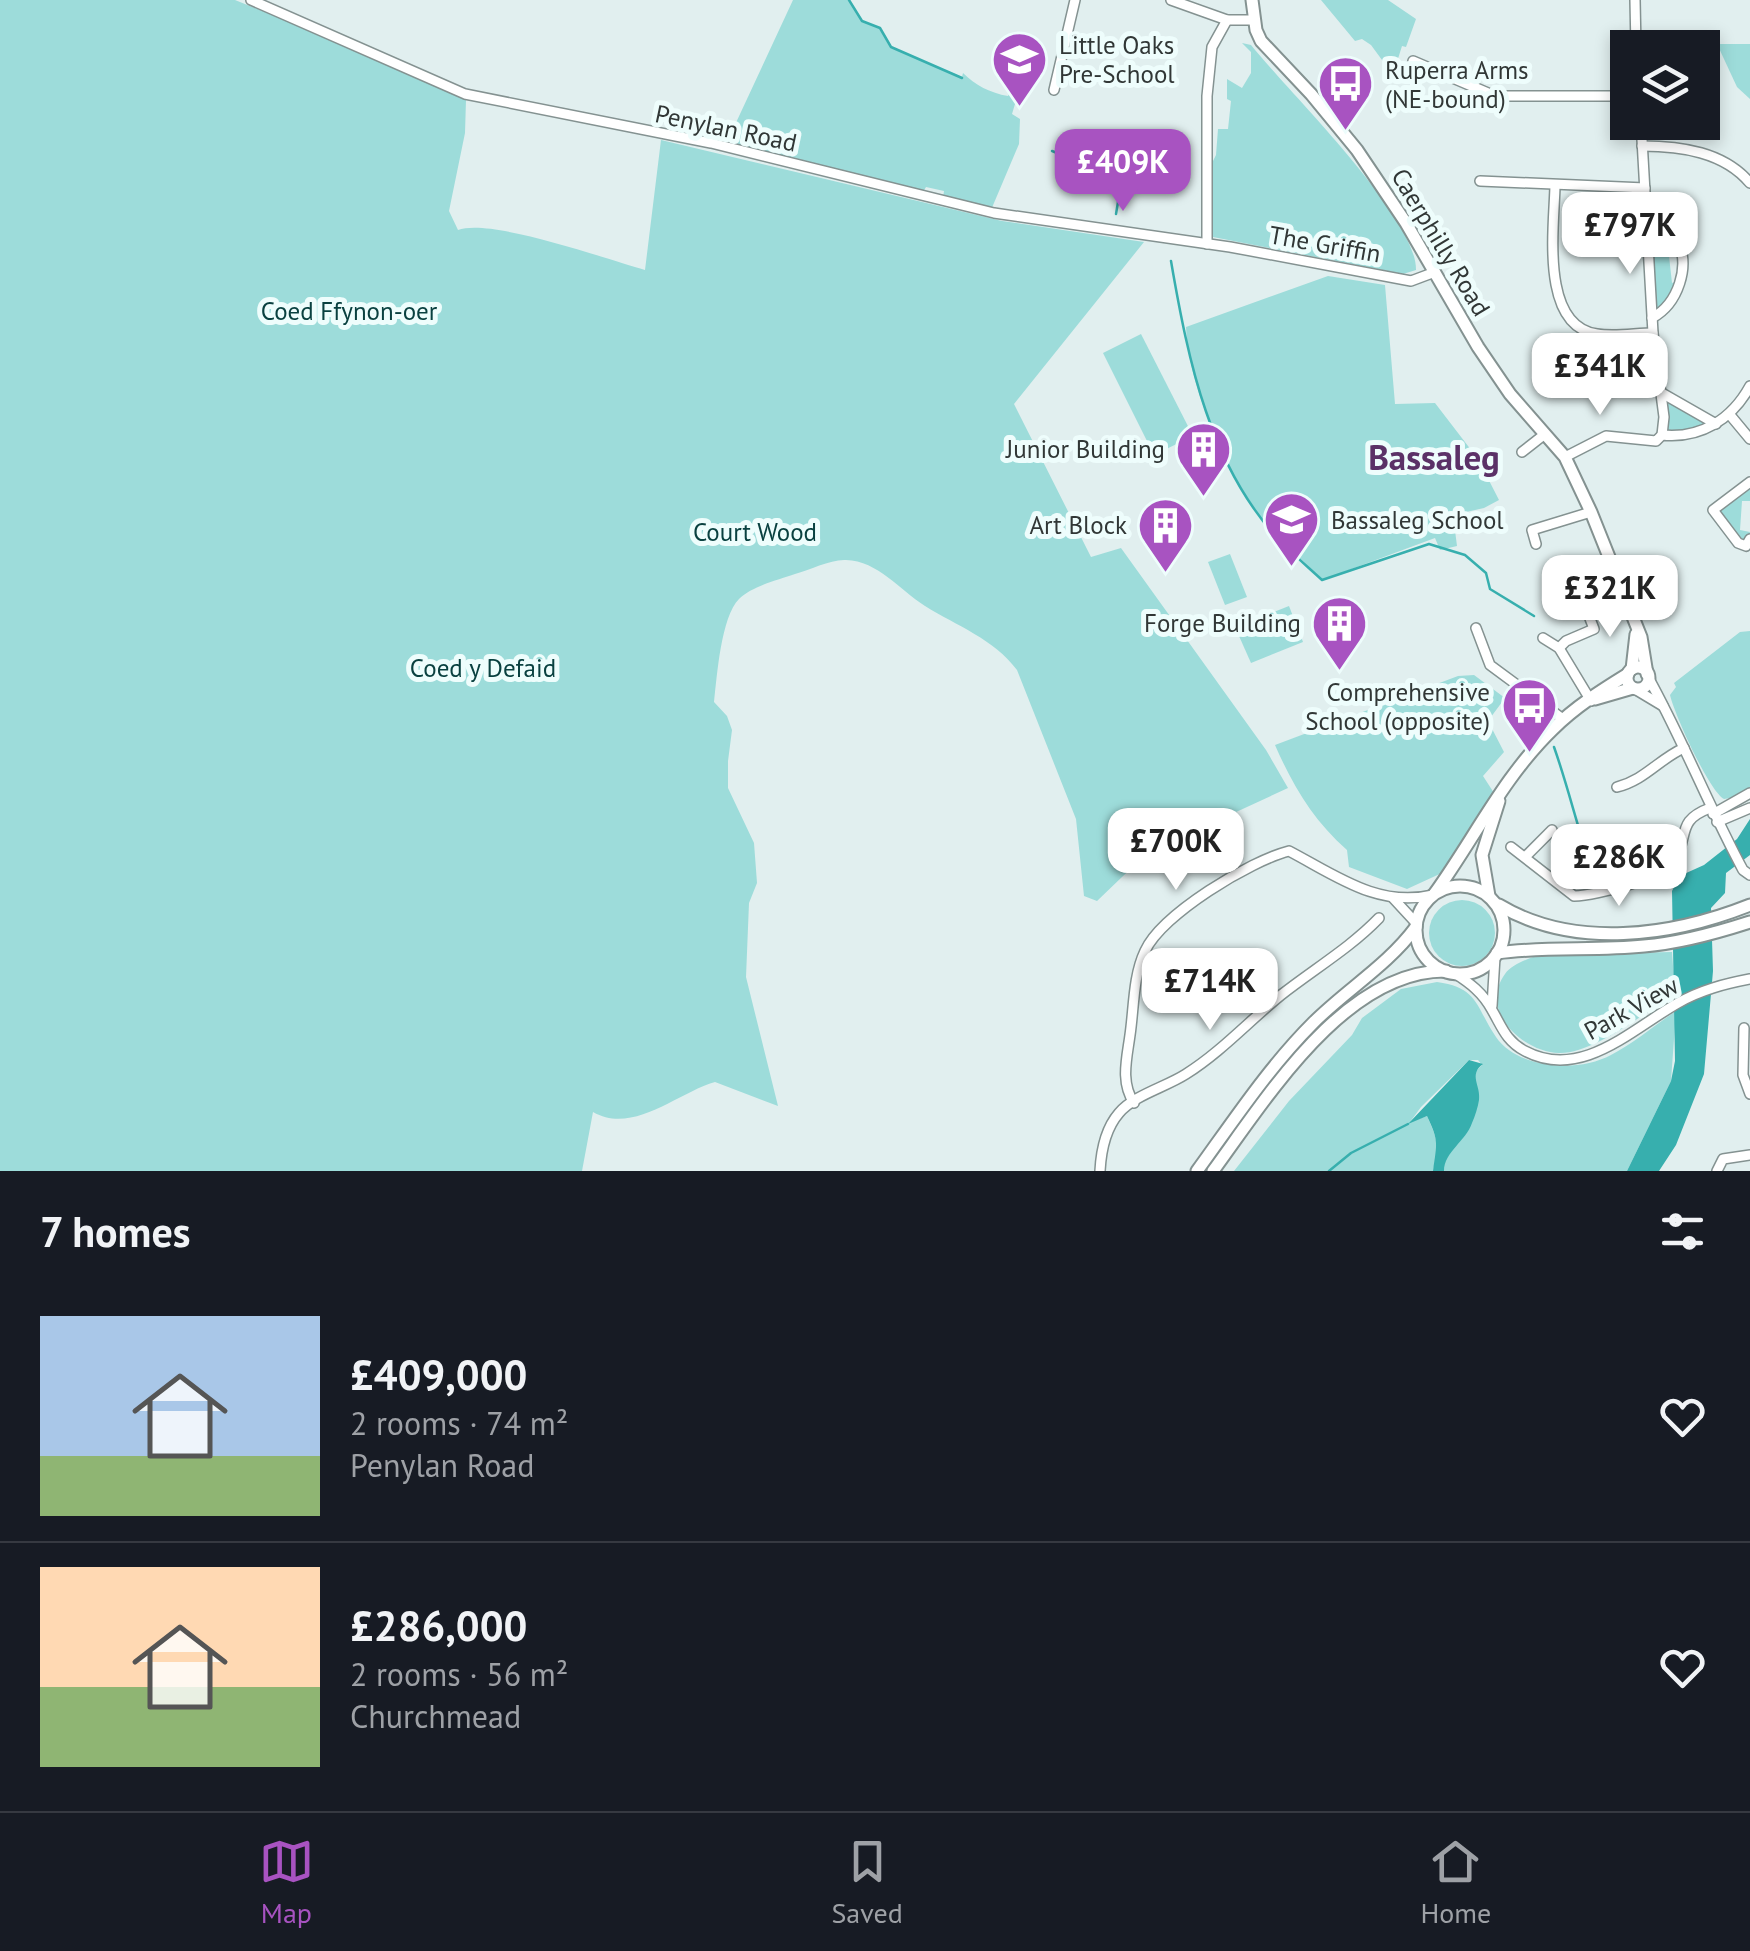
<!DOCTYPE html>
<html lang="en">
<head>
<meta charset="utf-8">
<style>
  :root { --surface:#171b24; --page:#20242c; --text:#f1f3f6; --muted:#9ea1a6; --line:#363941; --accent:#a853c1 }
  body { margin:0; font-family:"PT Sans",sans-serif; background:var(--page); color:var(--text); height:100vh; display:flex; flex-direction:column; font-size:38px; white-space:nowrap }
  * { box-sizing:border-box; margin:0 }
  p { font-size:32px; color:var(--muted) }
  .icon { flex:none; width:55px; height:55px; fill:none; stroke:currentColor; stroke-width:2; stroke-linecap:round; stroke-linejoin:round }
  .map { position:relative; height:1171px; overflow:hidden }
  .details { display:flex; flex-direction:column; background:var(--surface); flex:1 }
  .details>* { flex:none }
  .fabs { position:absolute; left:1610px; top:30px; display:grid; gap:20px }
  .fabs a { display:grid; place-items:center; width:110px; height:110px; border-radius:0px; background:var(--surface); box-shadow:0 5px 15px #0003; font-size:50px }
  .price { position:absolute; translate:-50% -85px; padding:0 22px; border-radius:20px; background:#fff; color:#222; font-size:32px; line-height:65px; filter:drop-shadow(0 2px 5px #0008) }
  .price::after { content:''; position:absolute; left:50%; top:60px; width:30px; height:22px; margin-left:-15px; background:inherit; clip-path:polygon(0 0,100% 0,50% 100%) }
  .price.active { background:var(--accent); color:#fff }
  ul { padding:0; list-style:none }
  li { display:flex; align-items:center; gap:30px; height:250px; padding:0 40px }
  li+li { border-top:2px solid var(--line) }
  li span { display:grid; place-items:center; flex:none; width:280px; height:200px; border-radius:0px; color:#555 }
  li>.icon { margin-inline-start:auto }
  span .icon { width:120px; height:120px; fill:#fffc; stroke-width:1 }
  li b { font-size:42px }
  h2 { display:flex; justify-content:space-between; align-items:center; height:120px; padding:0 40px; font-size:42px }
  .tab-bar { display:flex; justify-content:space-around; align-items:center; height:140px; border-top:2px solid var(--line); background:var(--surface); font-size:28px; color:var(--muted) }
  .tab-bar a { display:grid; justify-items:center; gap:5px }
  .tab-bar .active { color:var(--accent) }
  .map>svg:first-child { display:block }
  .green { fill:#9ddcda }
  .water { fill:#37afae }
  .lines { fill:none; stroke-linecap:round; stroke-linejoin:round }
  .stream { stroke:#37afae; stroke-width:2.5 }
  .minor-casing { stroke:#849291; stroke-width:12 }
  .major-casing { stroke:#849291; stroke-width:15 }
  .minor { stroke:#fff; stroke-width:9 }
  .major { stroke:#fff; stroke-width:11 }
  .labels { text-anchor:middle; stroke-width:10; stroke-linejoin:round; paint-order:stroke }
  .poi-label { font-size:25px; fill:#313736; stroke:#eefdfc; text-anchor:end }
  .street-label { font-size:25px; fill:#313736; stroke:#eefdfc }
  .park-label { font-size:25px; fill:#0a4140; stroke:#eefdfc }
  .district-label { font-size:35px; font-weight:bold; fill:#5b3167; stroke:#eefdfc }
</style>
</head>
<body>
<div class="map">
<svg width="1750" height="1171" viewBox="0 0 1750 1171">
  <rect width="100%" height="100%" fill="#e1efef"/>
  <g class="green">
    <path d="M 0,0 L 235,0 L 360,50 L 466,100 L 465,133 L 449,211 L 458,230 C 492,218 606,259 645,270 L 661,140 L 1002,221 L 1144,242 L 1014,404 L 1091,557 L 1121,548 L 1266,750 L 1288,788 L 1147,853 L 1097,901 L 1084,896 L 1076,819 L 1017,670 C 994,639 957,626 925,606 C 900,590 878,561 846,560 C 831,559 810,570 795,574 C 778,580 752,586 739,599 C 721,617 717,676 714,702 L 727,716 L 732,730 L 728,761 L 728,788 L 754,843 L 757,883 L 749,903 L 746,977 L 778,1106 L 715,1082 C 677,1093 633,1135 593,1112 L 582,1171 L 0,1171 Z"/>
    <path d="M 793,0 L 849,0 L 862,21 L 880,28 L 891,47 L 962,77 L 963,73 C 975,85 990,93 1008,96 L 1011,91 L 1018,94 L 1012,114 L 1020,119 L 1019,144 L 991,210 L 943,198 L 944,191 L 926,187 L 923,192 L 727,142 Z"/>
    <path d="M 1321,0 L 1388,0 L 1416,19 L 1406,47 L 1402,46 L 1396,65 L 1404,69 L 1396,79 L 1371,45 L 1362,39 L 1355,41 Z"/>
    <path d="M 1242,43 L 1251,45 C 1287,90 1417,217 1416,270 L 1403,274 L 1213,237 L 1213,169 L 1210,167 L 1216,155 L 1218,129 L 1228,129 L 1231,101 L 1227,99 L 1227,79 L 1242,88 L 1251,73 L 1251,52 Z"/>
    <path d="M 1717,44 L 1750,44 L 1750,99 L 1737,87 Z"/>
    <path d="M 1646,212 L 1677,239 L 1668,247 L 1672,283 L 1681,280 L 1675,295 L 1652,318 Z"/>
    <path d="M 1328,276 L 1385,285 L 1395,404 L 1435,403 L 1478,459 L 1499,500 L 1484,508 L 1453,515 L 1457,546 L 1440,550 L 1435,538 L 1322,580 C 1309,568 1295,556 1282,543 C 1237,497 1188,392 1186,327 Z"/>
    <path d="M 1141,334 L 1193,436 L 1154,455 L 1103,353 Z"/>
    <path d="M 1660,392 L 1716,424 L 1662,435 Z"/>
    <path d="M 1750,482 L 1750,501 L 1742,501 L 1740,530 L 1750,532 L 1746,546 L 1713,510 Z"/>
    <path d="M 1230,554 L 1247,597 L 1225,605 L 1208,562 Z"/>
    <path d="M 1289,606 L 1303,642 L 1251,663 L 1235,627 Z"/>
    <path d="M 1750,631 L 1750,787 L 1737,797 L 1724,799 C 1709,791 1674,713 1670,695 L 1676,687 L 1674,683 L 1740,632 Z"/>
    <path d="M 1474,675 L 1505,698 L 1488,721 L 1504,752 L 1483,776 L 1494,793 L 1444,872 L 1407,889 L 1349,867 L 1347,850 C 1313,820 1293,786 1275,745 L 1458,676 Z"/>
    <circle cx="1462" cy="933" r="33"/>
    <path d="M 1672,952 L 1675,994 C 1646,1012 1593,1054 1559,1053 C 1523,1052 1478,1011 1505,974 C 1512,964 1528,959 1539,955 Z"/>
    <path d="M 1437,982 C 1479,988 1475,1006 1496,1037 C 1518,1069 1578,1073 1611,1055 C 1634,1043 1655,1025 1676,1011 L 1671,1081 L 1627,1171 L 1444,1171 L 1444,1162 L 1476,1071 L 1482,1065 L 1478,1060 L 1469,1060 L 1421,1107 L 1410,1122 L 1427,1116 C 1438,1141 1439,1143 1433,1171 L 1234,1171 L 1289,1101 L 1352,1035 L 1362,1018 L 1401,989 Z"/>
  </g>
  <g class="water">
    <path d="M 1750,819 L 1750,855 L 1726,873 L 1725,893 L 1711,908 L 1713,971 L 1704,1074 L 1676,1145 L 1659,1171 L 1627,1171 L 1671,1081 L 1675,1061 L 1672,891 L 1675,885 L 1683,882 L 1684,874 L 1704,865 L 1737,839 Z"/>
    <path d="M 1469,1060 L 1483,1064 C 1468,1075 1481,1085 1479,1100 C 1478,1107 1475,1116 1472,1123 C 1466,1141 1444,1152 1444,1171 L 1433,1171 C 1437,1143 1439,1141 1427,1116 L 1408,1124 Z"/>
  </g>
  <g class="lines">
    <g class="stream">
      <path d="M 849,0 L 862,21 L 880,28 L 891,47 L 962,78"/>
      <path d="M 1052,151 L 1075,160 L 1119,196 L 1116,214"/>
      <path d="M 1171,261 C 1188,360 1210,469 1283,544 C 1295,556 1309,568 1322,580 L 1429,544 L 1465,555 L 1486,573 L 1490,589 L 1534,616"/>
      <path d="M 1554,747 C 1570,792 1579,836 1596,880"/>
      <path d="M 1329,1171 L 1351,1153 L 1408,1124"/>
    </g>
    <defs>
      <g id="minor">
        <path d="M 251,0 L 465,94 L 711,143 L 994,213 L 1230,247 L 1411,281 L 1435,272"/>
        <path d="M 1171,0 L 1227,20 L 1254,20"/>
        <path d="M 1635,0 L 1636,48"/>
        <path d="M 1413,61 L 1495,96 L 1628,96"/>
        <path d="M 1054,90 L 1075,0"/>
        <path d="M 1641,122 L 1653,333 L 1664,417 L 1662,435"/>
        <path d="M 1642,146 C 1681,146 1724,152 1750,183"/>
        <path d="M 1480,181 L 1645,188"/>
        <path d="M 1555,186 C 1554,228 1540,326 1597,334 C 1615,337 1636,333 1653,333"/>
        <path d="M 1646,212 C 1656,220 1670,228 1677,240 C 1691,266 1678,304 1652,318"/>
        <path d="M 1207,244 L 1207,96 L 1212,47 L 1227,20"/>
        <path d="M 1660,392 L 1716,424"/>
        <path d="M 1730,415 L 1750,439"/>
        <path d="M 1522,452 L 1545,434"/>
        <path d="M 1565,457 L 1606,436 L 1656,441 L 1662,435 C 1701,439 1732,419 1750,386"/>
        <path d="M 1750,482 L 1713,510 L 1738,543 L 1746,546 L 1750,539"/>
        <path d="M 1536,544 L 1532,530 L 1591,512"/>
        <path d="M 1476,628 L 1490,665 L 1563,719"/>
        <path d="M 1543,638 L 1559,648 L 1591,701"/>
        <path d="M 1559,648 L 1566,641 L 1594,629 L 1586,608"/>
        <path d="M 1648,677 C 1683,740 1709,807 1743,870 L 1750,875"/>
        <path d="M 1633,688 L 1663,706"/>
        <path d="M 1617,787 C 1645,780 1659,759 1684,748"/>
        <path d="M 1713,814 L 1750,793"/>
        <path d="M 1717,822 L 1750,808"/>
        <path d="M 1511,847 L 1574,896 C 1597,895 1666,879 1677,857 C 1688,833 1678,820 1710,808"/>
        <path d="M 1525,857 L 1552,830"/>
        <path d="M 1393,898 L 1417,924"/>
        <path d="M 1454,973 C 1470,983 1483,993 1492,1010 C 1502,1027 1506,1041 1525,1051 C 1581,1081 1632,1029 1678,1003 C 1701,990 1724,984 1750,979"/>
        <path d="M 1492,1006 L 1495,957"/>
        <path d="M 1744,1028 L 1743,1075 L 1750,1094"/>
        <path d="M 1134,1103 C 1120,1082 1127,1058 1130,1035 C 1134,1008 1133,976 1145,951 C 1162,914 1250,861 1289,851 C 1335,875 1378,908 1432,895"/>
        <path d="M 1100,1171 C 1101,1152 1106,1128 1119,1113 C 1134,1095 1166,1087 1186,1074 C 1221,1052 1249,1021 1281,995 C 1314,969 1350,948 1379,918"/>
        <path d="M 1717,1171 L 1723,1159 L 1750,1155"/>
      </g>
      <g id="major">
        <path d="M 1252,0 L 1256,30 L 1261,41 L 1311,94 L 1357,150 L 1406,223 L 1478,347 L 1510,394 L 1565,457 L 1591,512 L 1641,637 L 1647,674"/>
        <circle cx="1638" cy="678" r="11"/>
        <path d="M 1632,669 L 1636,634"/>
        <path d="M 1595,699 L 1633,688"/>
        <circle cx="1460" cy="930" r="44"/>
        <path d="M 1435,893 C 1474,839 1504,776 1553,729 C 1575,707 1602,690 1628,674"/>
        <path d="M 1489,896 L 1482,855 L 1499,801"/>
        <path d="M 1499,905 C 1574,950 1672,936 1750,905"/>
        <path d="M 1497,953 C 1546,946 1595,951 1644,946 C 1681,943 1716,933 1750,922"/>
        <path d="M 1197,1171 C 1234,1120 1269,1067 1313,1023 C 1347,989 1387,966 1416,927"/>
        <path d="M 1213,1171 C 1266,1099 1345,970 1446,971"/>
      </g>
    </defs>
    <use href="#minor" class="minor-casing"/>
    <use href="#major" class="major-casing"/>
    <use href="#minor" class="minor"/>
    <use href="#major" class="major"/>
  </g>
  <defs>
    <symbol id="school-pin" viewBox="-11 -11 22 30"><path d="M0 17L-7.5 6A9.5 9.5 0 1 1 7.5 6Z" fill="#a853c1" stroke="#eefdfc"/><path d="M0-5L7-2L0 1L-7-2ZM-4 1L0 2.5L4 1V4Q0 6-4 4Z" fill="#fff"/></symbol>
    <symbol id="bus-pin" viewBox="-11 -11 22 30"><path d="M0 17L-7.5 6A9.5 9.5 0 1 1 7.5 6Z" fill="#a853c1" stroke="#eefdfc"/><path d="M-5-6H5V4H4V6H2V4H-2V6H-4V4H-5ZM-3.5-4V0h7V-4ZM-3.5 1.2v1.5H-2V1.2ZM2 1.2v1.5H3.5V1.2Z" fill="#fff"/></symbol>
    <symbol id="building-pin" viewBox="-11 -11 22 30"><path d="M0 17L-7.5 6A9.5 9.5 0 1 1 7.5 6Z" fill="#a853c1" stroke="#eefdfc"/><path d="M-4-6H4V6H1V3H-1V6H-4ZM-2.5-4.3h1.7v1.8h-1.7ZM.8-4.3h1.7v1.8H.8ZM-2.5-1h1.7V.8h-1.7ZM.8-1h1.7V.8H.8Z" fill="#fff"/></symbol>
  </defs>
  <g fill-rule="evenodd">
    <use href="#school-pin" x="988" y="28" width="63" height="86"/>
    <use href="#bus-pin" x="1314" y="52" width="63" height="86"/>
    <use href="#building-pin" x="1172" y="418" width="63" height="86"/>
    <use href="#school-pin" x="1260" y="488" width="63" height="86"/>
    <use href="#building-pin" x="1134" y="494" width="63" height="86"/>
    <use href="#building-pin" x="1308" y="592" width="63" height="86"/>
    <use href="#bus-pin" x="1498" y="674" width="63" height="86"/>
  </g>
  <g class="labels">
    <g class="poi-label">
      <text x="1059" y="54" text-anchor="start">Little Oaks<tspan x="1059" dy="29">Pre-School</tspan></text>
      <text x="1385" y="79" text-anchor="start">Ruperra Arms<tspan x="1385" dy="29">(NE-bound)</tspan></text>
      <text x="1165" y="458">Junior Building</text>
      <text x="1331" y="529" text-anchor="start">Bassaleg School</text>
      <text x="1127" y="534">Art Block</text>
      <text x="1301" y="632">Forge Building</text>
      <text x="1490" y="701">Comprehensive<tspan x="1490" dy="29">School (opposite)</tspan></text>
    </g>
    <g class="street-label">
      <text transform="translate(726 128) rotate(12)" y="9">Penylan Road</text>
      <text transform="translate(1441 242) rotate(59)" y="9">Caerphilly Road</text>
      <text transform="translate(1325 244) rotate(10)" y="9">The Griffin</text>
      <text transform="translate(1631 1008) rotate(-29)" y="9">Park View</text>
    </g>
    <g class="park-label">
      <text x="349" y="320">Coed Ffynon-oer</text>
      <text x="755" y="541">Court Wood</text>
      <text x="483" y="677">Coed y Defaid</text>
    </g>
    <g class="district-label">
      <text x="1434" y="470">Bassaleg</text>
    </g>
  </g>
</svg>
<div class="fabs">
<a><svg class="icon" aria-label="layers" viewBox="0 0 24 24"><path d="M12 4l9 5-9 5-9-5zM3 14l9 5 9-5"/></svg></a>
</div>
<b class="price active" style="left:1123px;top:214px">£409K</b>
<b class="price" style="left:1630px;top:277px">£797K</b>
<b class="price" style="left:1600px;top:418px">£341K</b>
<b class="price" style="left:1610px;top:640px">£321K</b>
<b class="price" style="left:1176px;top:893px">£700K</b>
<b class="price" style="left:1619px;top:909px">£286K</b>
<b class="price" style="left:1210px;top:1033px">£714K</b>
</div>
<section class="details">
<h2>7 homes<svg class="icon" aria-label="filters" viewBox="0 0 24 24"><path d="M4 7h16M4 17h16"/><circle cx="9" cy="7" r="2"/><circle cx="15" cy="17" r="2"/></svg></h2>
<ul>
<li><span style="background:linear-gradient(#a9c7e8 70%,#8fb573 0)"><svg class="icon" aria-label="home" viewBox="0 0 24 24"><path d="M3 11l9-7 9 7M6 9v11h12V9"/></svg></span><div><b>£409,000</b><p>2 rooms · 74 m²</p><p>Penylan Road</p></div><svg class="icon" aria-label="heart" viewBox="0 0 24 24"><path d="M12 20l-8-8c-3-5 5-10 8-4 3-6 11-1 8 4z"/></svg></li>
<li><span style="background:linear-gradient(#ffd9b3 60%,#8fb573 0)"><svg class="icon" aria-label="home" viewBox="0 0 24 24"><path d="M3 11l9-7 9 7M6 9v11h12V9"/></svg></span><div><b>£286,000</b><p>2 rooms · 56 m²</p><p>Churchmead</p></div><svg class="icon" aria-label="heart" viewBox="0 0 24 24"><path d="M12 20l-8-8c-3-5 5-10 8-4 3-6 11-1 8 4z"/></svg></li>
</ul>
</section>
<nav class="tab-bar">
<a class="active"><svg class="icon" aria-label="map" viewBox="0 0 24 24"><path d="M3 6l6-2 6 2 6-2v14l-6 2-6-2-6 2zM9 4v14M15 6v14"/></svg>Map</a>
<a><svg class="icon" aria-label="saved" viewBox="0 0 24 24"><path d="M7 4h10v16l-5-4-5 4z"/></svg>Saved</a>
<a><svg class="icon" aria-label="home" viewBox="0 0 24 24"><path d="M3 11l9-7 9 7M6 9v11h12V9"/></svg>Home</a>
</nav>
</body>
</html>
